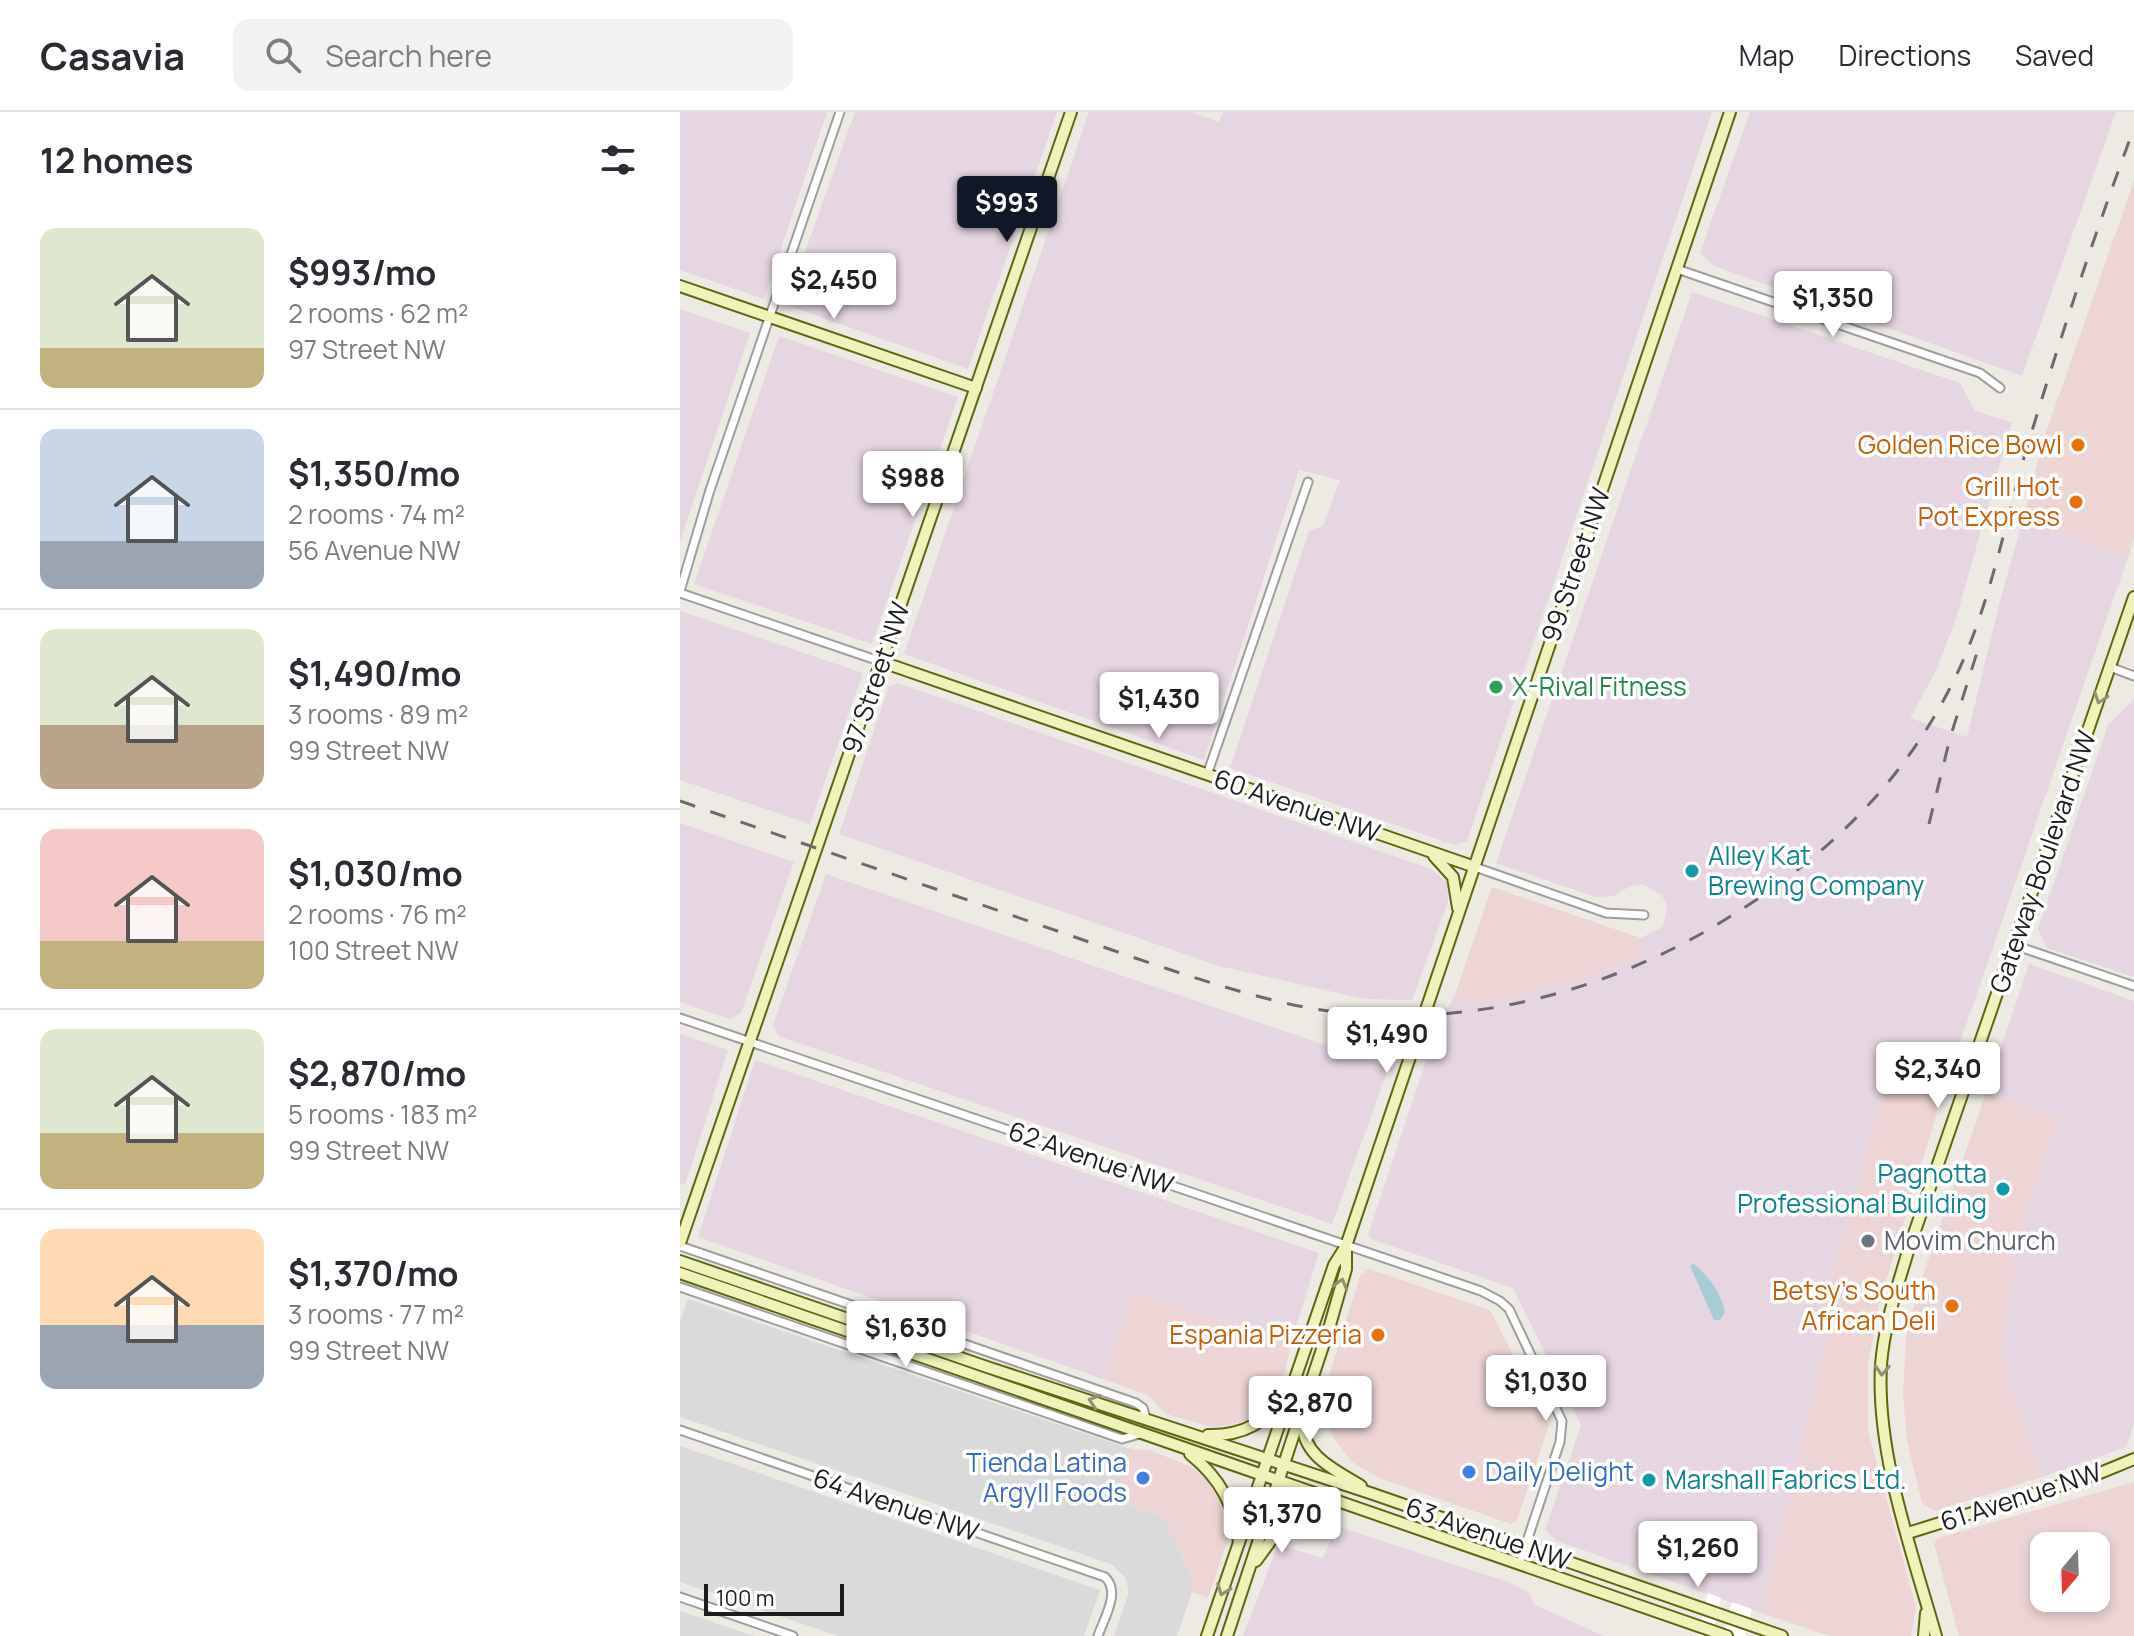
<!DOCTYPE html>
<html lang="en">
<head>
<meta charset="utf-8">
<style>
  :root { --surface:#fff; --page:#f2f2f3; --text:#2b2b33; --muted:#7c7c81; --line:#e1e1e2; --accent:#111827 }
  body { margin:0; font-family:Manrope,sans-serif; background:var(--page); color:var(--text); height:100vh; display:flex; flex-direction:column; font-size:30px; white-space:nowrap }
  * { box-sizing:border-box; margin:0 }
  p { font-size:26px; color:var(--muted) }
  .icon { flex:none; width:44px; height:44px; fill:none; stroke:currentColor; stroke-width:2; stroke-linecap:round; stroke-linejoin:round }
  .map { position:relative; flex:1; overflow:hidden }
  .sheet { display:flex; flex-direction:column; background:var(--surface); width:680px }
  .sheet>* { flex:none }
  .needle { width:52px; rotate:199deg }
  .controls { position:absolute; left:1350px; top:1420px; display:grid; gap:16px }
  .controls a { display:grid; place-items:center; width:80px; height:80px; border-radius:16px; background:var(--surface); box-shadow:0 4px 12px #0003; font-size:40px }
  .scale { position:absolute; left:24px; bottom:20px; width:140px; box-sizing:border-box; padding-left:8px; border:4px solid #1d1d1d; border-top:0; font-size:22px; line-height:28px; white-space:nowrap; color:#1d1d1d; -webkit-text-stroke:6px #fff; paint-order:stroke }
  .price { position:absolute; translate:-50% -68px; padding:0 18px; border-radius:8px; background:#fff; color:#222; font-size:26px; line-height:52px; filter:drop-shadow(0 2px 4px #0008) }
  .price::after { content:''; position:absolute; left:50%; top:48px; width:24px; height:18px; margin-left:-12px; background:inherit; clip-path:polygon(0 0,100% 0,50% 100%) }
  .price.selected { background:var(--accent); color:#fff }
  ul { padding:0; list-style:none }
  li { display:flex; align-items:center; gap:24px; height:200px; padding:0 40px }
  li+li { border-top:2px solid var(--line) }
  li span { display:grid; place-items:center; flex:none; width:224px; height:160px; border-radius:16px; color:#555 }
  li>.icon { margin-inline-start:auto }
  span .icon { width:96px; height:96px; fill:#fffc; stroke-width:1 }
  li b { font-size:34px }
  h2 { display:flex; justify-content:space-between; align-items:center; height:96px; padding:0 40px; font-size:34px }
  header { display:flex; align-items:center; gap:48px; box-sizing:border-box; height:112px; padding:0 40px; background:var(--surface); border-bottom:2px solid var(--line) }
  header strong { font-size:38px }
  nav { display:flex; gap:44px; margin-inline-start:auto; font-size:28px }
  .search { width:560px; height:72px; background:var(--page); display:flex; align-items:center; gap:20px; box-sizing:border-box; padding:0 28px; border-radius:16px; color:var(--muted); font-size:30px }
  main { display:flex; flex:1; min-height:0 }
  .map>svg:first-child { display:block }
  .residential { fill:#dbdada }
  .commercial { fill:#ecd5d4; fill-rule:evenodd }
  .industrial { fill:#e5d6e2 }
  .water { fill:#a8ccd6 }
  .pier { fill:#fff }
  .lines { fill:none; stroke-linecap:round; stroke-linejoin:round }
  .street-casing { stroke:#9e9e9e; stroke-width:11 }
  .secondary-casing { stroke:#5e6710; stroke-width:14 }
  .street { stroke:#fff; stroke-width:7 }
  .secondary { stroke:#f0f2bc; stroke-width:10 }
  .rail { stroke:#6b6b6b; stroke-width:3; stroke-dasharray:16 16; stroke-linecap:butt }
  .oneway { stroke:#919274 }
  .food-dot { fill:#e8710a; stroke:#fff; stroke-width:3 }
  .leisure-dot { fill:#2e9e5b; stroke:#fff; stroke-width:3 }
  .culture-dot { fill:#0f9aa8; stroke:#fff; stroke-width:3 }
  .worship-dot { fill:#6b7280; stroke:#fff; stroke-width:3 }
  .shop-dot { fill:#3f7fe0; stroke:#fff; stroke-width:3 }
  .labels { text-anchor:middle; stroke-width:7; stroke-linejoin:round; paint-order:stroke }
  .food-label { font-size:26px; fill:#c56008; stroke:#fff; text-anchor:end }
  .street-label { font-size:26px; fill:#1d1d1d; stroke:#fff }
  .leisure-label { font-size:26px; fill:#27864d; stroke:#fff; text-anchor:start }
  .culture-label { font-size:26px; fill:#0d838f; stroke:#fff; text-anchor:start }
  .worship-label { font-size:26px; fill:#5b616d; stroke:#fff; text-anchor:start }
  .shop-label { font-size:26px; fill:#366cbe; stroke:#fff; text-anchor:end }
</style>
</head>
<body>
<header>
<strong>Casavia</strong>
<div class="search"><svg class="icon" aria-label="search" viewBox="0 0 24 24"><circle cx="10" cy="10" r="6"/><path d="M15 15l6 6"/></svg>Search here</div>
<nav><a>Map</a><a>Directions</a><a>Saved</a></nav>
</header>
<main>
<section class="sheet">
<h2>12 homes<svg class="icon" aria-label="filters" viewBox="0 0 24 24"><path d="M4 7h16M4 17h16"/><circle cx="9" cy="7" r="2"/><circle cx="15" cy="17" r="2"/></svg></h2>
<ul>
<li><span style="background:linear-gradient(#dfe7d0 75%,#c2b280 0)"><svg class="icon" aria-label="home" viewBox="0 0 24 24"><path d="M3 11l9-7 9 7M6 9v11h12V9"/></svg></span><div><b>$993/mo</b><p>2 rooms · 62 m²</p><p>97 Street NW</p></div></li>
<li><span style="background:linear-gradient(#c9d6e8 70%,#9aa5b1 0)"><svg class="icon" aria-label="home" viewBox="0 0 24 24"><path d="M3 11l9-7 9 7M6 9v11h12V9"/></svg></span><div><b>$1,350/mo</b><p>2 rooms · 74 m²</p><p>56 Avenue NW</p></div></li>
<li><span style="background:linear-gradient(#dfe7d0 60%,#b9a48a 0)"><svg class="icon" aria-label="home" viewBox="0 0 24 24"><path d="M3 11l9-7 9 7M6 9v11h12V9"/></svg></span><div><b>$1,490/mo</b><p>3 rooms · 89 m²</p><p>99 Street NW</p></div></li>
<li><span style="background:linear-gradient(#f6c9c9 70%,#c2b280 0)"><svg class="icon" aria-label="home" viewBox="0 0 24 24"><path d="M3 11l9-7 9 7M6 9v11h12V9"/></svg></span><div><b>$1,030/mo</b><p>2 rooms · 76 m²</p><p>100 Street NW</p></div></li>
<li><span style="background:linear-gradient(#dfe7d0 65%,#c2b280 0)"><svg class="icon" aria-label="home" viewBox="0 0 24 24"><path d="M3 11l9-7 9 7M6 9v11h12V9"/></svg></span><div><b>$2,870/mo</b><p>5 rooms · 183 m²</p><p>99 Street NW</p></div></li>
<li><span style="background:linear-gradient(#ffd9b3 60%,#9aa5b1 0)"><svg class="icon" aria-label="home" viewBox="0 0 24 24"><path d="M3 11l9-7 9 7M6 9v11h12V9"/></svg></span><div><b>$1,370/mo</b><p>3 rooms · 77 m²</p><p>99 Street NW</p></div></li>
</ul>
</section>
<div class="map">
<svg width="1454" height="1524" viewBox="0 0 1454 1524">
  <rect width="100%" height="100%" fill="#edeae3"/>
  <g class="residential">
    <path d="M 8,1187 L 451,1337 L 434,1388 L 483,1404 L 511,1463 L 512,1480 L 497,1524 L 434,1524 L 449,1480 L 445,1465 L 431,1452 L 0,1305 L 0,1209 Z"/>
    <path d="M 0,1334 L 420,1478 L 404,1524 L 158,1524 L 0,1470 Z"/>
    <path d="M 0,1499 L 74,1524 L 0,1524 Z"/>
  </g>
  <g class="commercial">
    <path d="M 1454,69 L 1454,426 L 1448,445 L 1343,407 L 1363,329 Z"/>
    <path d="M 812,775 L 961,826 L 962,844 L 900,867 L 847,882 L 793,891 L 774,885 Z"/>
    <path d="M 1208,959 L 1264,977 L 1200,1189 L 1188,1253 L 1188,1319 L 1236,1495 L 1231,1524 L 1150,1524 L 1081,1501 L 1149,1216 L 1139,1213 Z"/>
    <path d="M 1306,981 L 1379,1006 L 1330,1149 L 1338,1152 L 1325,1200 L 1323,1240 L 1329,1272 L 1362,1365 L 1255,1399 L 1242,1391 L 1227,1329 L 1223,1282 L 1226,1226 L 1239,1174 Z"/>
    <path d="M 689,1157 L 810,1198 L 869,1313 L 837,1408 L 831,1412 L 699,1366 L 672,1350 L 653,1325 L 645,1305 L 647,1270 L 680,1164 Z"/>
    <path d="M 453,1179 L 611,1231 L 605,1261 L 592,1287 L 582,1298 L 567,1308 L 551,1313 L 531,1315 L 486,1302 L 468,1283 L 423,1267 Z"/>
    <path d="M 451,1337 L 469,1338 L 512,1355 L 526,1367 L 537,1385 L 547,1409 L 548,1427 L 528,1486 L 512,1480 L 511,1463 L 483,1404 L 434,1388 Z"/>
    <path d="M 1454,1370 L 1454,1524 L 1279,1524 L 1254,1432 L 1258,1426 ZM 1364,1434 L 1416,1434 L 1416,1486 L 1364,1486 Z"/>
  </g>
  <g class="industrial">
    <path d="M 0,0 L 147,0 L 84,187 L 0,158 Z"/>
    <path d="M 175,0 L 377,0 L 288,257 L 106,193 Z"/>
    <path d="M 409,0 L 511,0 L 539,10 L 543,0 L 1032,0 L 787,729 L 774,733 L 550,656 L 629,419 L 643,414 L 660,368 L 619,358 L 524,648 L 224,542 Z"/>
    <path d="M 1070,0 L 1436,0 L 1342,264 L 1034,154 L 1020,141 Z"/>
    <path d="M 1012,180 L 1280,271 L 1295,299 L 1332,310 L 1277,503 L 1257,557 L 1230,606 L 1287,625 L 1320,489 L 1343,407 L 1448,445 L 1264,977 L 1208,959 L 1139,1213 L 1149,1216 L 1081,1501 L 877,1429 L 865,1418 L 901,1313 L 833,1176 L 691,1127 L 688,1123 L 759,910 L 774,885 L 793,891 L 847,882 L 900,867 L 962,844 L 961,826 L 983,815 L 987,794 L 983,785 L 967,774 L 960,772 L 950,774 L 934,784 L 915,785 L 816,751 Z"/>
    <path d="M 0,197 L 70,221 L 0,429 Z"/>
    <path d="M 99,224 L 278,285 L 192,532 L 14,472 Z"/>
    <path d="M 0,499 L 183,561 L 130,712 L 0,668 Z"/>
    <path d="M 218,571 L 751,757 L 769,772 L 768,790 L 732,888 L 684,887 L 539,854 L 159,722 L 209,574 Z"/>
    <path d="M 1454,587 L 1454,865 L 1367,836 L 1358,817 L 1428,613 Z"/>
    <path d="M 0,711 L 114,750 L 61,901 L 50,907 L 0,890 Z"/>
    <path d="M 146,762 L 709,955 L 652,1112 L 98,924 L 93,913 Z"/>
    <path d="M 1349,852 L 1454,889 L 1454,1311 L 1446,1335 L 1362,1365 L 1329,1272 L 1323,1240 L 1325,1200 L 1338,1152 L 1330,1149 L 1379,1006 L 1306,981 Z"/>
    <path d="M 0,922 L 48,938 L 5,1073 L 0,1072 Z"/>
    <path d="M 75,948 L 639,1141 L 611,1231 L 453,1179 L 423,1267 L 18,1125 Z"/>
    <path d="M 656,1414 L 831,1471 L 849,1481 L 855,1493 L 924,1524 L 563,1524 L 598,1433 L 643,1446 Z"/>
  </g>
  <path class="water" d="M 1013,1151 C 1029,1165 1040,1179 1045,1200 L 1040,1208 L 1034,1208 L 1010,1154 Z"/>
  <g class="pier">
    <path d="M 1028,1481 L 1041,1486 L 1032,1524 L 1018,1524 Z"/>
    <path d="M 1052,1490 L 1072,1497 L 1065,1524 L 1044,1524 Z"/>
  </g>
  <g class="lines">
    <defs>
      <g id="street">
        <path d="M 997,157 L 1300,261 L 1320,276"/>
        <path d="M 0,479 L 30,378 L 160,0"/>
        <path d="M 0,481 L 202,550"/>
        <path d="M 1430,555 L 1454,564"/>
        <path d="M 527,663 L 628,370"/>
        <path d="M 795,755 L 926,801 L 964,803"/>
        <path d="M 1334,833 L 1454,874"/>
        <path d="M 0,906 L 801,1179 L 820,1189 L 829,1197 L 882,1309 L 880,1330 L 839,1453"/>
        <path d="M 0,1134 L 456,1291 L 463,1296 L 466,1306"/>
        <path d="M 0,1175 L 442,1327 L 463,1321"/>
        <path d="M 0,1318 L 425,1465 C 441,1480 424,1506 418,1524"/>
        <path d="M 0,1485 L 113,1524"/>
      </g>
      <g id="secondary">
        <path d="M 0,174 L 296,276"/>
        <path d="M 202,550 L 795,755"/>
        <path d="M 754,744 L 773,765 L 778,796"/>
        <path d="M 0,1131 L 391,0"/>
        <path d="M 0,1149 L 307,1255 L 693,1382 L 1102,1524"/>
        <path d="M 0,1161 L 1047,1524"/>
        <path d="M 623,1311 C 622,1344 656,1358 681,1374"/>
        <path d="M 528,1323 C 565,1324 583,1310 608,1285"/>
        <path d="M 510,1342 C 540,1366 554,1393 559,1430"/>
        <path d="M 1228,1421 L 1420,1361 L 1454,1347"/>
        <path d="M 576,1449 L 611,1401 L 625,1394 L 657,1391"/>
        <path d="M 527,1524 L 654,1153 L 666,1134 L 1050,0"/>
        <path d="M 547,1524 L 650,1213 L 666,1157 L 666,1137"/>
        <path d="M 1244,1524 L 1246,1501"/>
        <path d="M 1256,1524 C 1232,1439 1196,1342 1201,1253 C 1204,1213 1217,1177 1228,1139 L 1454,485"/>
      </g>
    </defs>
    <use href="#street" class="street-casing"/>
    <use href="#secondary" class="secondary-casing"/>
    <use href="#street" class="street"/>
    <use href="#secondary" class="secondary"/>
    <g class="rail">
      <path d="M 0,689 C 118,730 236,770 354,811 C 437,839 520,871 605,891 C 757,926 921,886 1051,804 C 1145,746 1221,673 1271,574 C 1308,502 1323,419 1345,342 C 1378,232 1414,124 1454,16"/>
      <path d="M 1249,712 L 1270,626 L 1300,531"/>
    </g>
  </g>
  <defs><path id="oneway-chevron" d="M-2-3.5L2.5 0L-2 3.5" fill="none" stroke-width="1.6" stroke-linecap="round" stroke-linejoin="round" transform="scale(2)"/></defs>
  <g class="oneway">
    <use href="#oneway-chevron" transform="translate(1420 586) rotate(109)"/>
    <use href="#oneway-chevron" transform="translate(661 1172) rotate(-74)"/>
    <use href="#oneway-chevron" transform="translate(1202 1258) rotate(93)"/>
    <use href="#oneway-chevron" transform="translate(414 1289) rotate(-162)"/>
    <use href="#oneway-chevron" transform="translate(543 1478) rotate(110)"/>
  </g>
  <g class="food-dot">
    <circle cx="1398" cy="333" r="8"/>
    <circle cx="1396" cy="390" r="8"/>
    <circle cx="1272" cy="1194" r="8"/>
    <circle cx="698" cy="1223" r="8"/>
  </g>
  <circle class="leisure-dot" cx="816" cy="575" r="8"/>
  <g class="culture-dot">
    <circle cx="1012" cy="759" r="8"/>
    <circle cx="1323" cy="1077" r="8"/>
    <circle cx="969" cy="1368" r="8"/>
  </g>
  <circle class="worship-dot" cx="1188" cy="1129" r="8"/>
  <g class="shop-dot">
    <circle cx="789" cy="1360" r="8"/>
    <circle cx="463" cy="1366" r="8"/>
  </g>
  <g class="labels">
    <g class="food-label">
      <text x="1382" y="342">Golden Rice Bowl</text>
      <text x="1380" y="384">Grill Hot<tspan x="1380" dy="30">Pot Express</tspan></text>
      <text x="1256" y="1188">Betsy's South<tspan x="1256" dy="30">African Deli</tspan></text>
      <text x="682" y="1232">Espania Pizzeria</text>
    </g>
    <g class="street-label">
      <text transform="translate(896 453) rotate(-71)" y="9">99 Street NW</text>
      <text transform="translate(196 566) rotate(-71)" y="9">97 Street NW</text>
      <text transform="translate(617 694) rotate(19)" y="9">60 Avenue NW</text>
      <text transform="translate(1363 750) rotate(-71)" y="9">Gateway Boulevard NW</text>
      <text transform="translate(411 1046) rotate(19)" y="9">62 Avenue NW</text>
      <text transform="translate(1341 1385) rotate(-18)" y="9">61 Avenue NW</text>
      <text transform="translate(216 1393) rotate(19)" y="9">64 Avenue NW</text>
      <text transform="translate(808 1422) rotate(19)" y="9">63 Avenue NW</text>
    </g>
    <g class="leisure-label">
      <text x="832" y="584">X-Rival Fitness</text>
    </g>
    <g class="culture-label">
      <text x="1028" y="753">Alley Kat<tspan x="1028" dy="30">Brewing Company</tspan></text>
      <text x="1307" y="1071" text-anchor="end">Pagnotta<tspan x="1307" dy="30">Professional Building</tspan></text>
      <text x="985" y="1377">Marshall Fabrics Ltd.</text>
    </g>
    <g class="worship-label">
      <text x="1204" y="1138">Movim Church</text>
    </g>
    <g class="shop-label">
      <text x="447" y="1360">Tienda Latina<tspan x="447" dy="30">Argyll Foods</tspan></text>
      <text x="805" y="1369" text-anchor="start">Daily Delight</text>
    </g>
  </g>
</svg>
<div class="controls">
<a><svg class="needle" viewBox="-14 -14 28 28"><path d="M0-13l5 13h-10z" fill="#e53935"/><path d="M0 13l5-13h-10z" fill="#7c7c81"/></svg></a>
</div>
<div class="scale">100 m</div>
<b class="price selected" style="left:327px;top:132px">$993</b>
<b class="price" style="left:154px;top:209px">$2,450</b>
<b class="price" style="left:1153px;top:227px">$1,350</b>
<b class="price" style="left:233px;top:407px">$988</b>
<b class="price" style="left:479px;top:628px">$1,430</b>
<b class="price" style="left:707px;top:963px">$1,490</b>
<b class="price" style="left:1258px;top:998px">$2,340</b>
<b class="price" style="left:226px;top:1257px">$1,630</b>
<b class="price" style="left:866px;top:1311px">$1,030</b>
<b class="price" style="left:630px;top:1332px">$2,870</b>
<b class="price" style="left:602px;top:1443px">$1,370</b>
<b class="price" style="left:1018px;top:1477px">$1,260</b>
</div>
</main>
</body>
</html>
